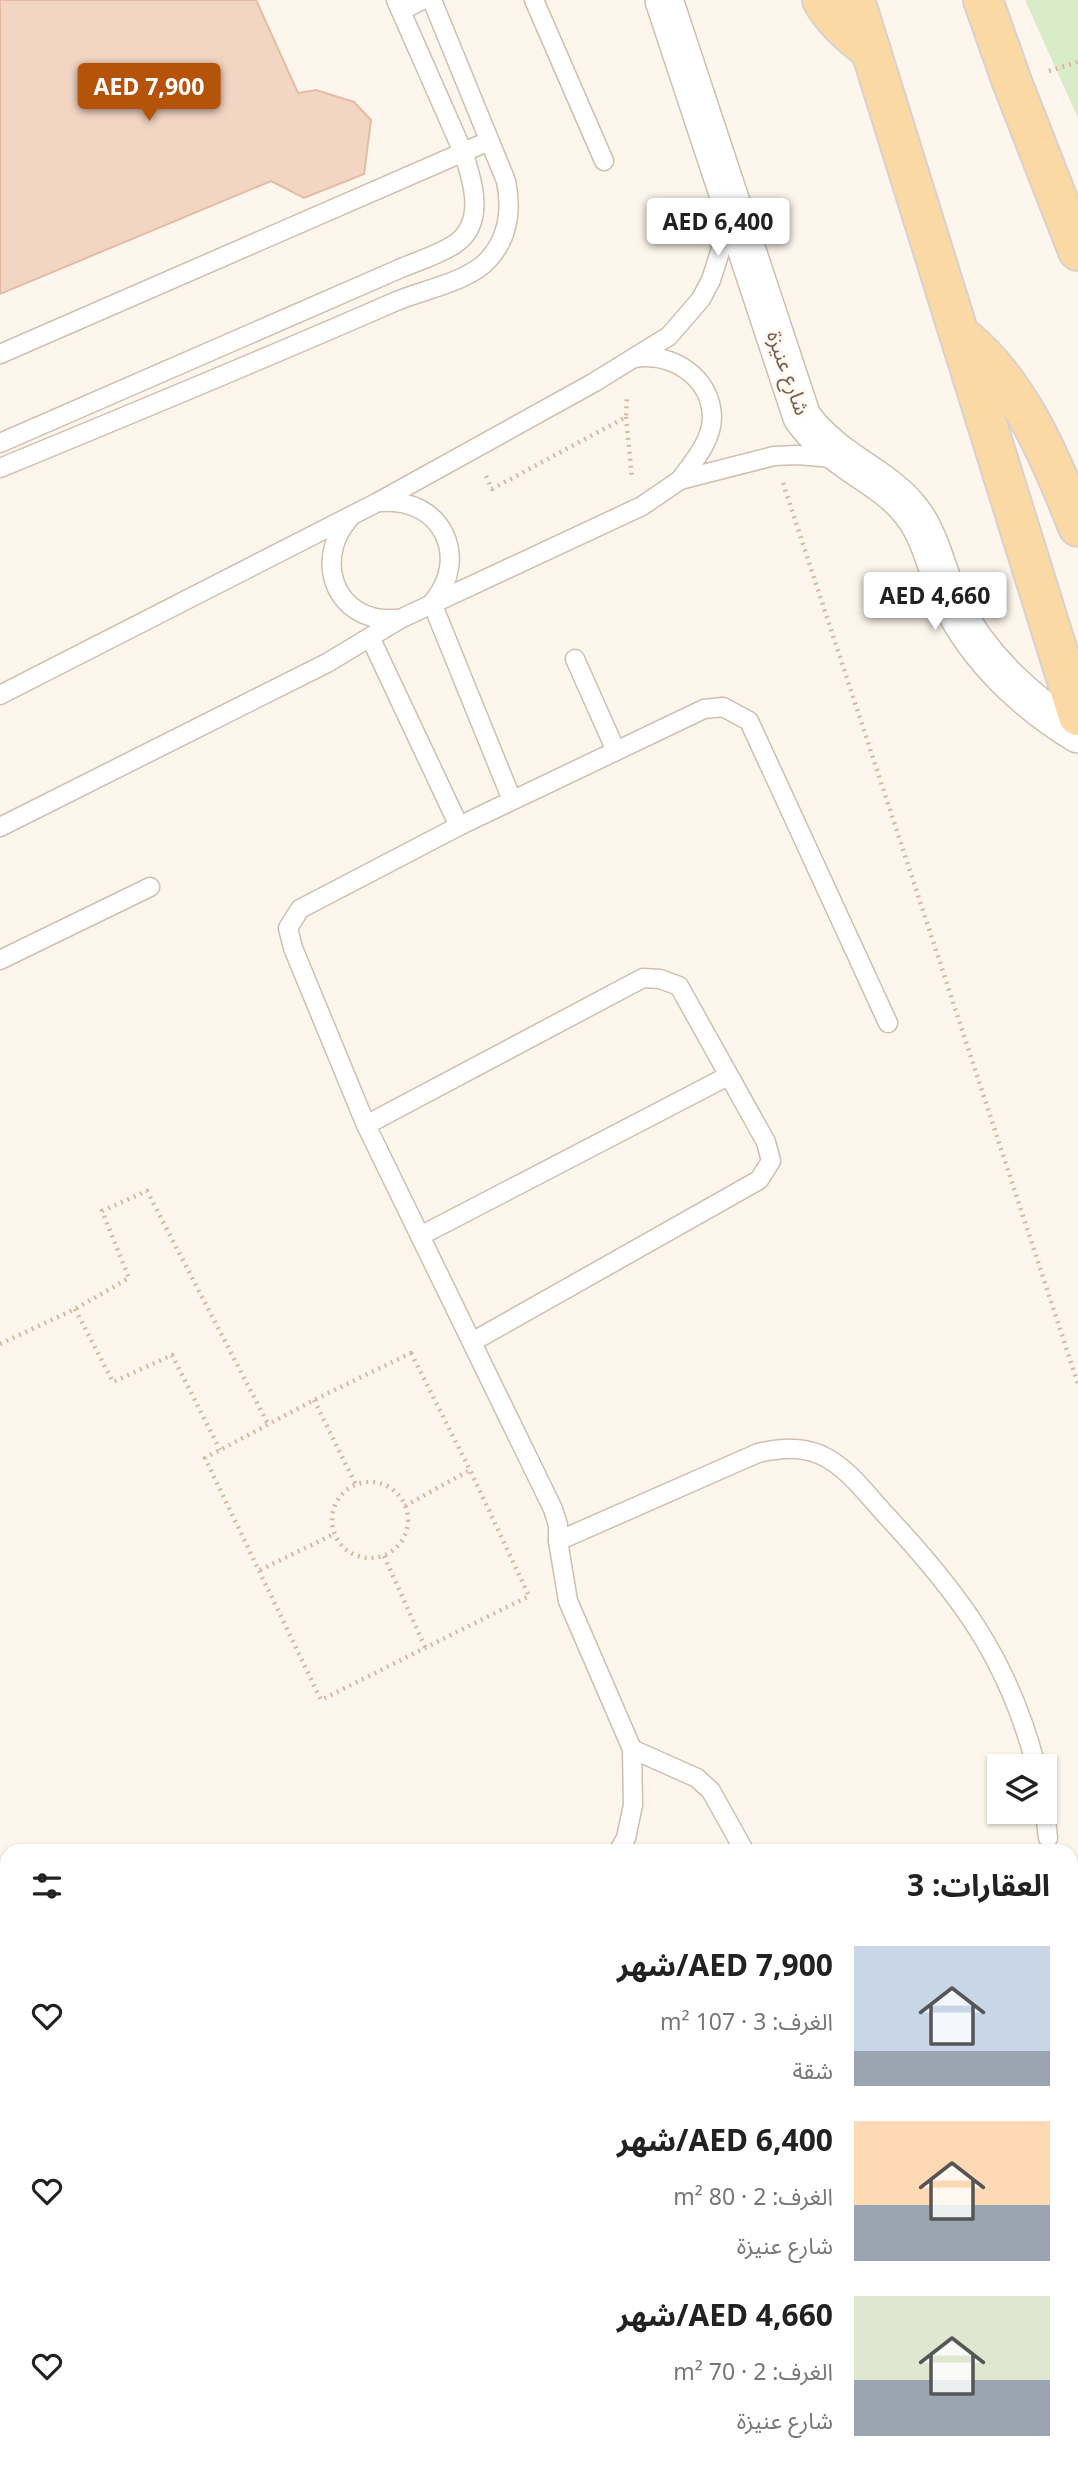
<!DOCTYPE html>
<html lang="ar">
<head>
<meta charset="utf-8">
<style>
  :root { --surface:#fff; --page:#f6f6f6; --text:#222; --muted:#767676; --accent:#b45309 }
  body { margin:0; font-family:"Noto Sans","Noto Sans Arabic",sans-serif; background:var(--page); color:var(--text); direction:rtl; height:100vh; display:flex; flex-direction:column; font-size:26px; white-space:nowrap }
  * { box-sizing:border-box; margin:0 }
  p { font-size:23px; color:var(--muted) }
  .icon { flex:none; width:38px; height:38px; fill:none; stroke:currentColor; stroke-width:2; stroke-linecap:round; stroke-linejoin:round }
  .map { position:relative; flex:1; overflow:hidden; direction:ltr }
  .panel { position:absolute; left:0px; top:1844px; width:1078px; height:625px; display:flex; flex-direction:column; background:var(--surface); border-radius:21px 21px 0 0; box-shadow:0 2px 5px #0004; direction:rtl }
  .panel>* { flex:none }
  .tools { position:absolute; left:987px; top:1754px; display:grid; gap:14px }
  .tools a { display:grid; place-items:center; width:70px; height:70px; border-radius:0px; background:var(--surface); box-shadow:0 2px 5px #0004; font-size:35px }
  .price { position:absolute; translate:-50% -60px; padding:0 16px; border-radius:7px; background:#fff; color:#222; font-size:23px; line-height:46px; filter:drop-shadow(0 2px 4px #0008) }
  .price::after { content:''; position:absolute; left:50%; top:42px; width:21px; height:16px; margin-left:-10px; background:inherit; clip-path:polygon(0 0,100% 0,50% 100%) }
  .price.on { background:var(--accent); color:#fff }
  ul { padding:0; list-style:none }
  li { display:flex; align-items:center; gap:21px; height:175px; padding:0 28px }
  li span { display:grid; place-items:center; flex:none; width:196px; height:140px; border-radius:0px; color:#555 }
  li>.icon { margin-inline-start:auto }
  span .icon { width:84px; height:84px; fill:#fffc; stroke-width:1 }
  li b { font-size:30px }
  h2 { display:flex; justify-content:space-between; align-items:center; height:84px; padding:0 28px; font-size:30px }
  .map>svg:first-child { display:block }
  .green { fill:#d8ecc9 }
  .building { fill:#f3d5c3; stroke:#e6bba3; stroke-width:2 }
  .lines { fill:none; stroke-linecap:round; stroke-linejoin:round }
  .service-casing { stroke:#d1beb0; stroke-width:21 }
  .minor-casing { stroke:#d1beb0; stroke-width:40 }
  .primary-casing { stroke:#dad1cd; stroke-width:42 }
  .path { stroke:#d9b8a5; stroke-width:4.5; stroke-dasharray:2 5; stroke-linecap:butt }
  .service { stroke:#fff; stroke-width:18 }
  .minor { stroke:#fff; stroke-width:37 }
  .primary { stroke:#fbd9a5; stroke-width:38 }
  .labels { text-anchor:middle; stroke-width:7; stroke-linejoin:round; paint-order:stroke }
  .street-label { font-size:21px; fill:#7a5c4d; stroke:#fffaf3 }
</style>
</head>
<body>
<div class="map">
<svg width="1078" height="2469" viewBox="0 0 1078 2469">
  <rect width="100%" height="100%" fill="#fdf6ec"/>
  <path class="green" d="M 1025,0 L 1078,0 L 1078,118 Z"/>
  <path class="building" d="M 0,0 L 256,0 L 298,93 L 316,90 L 354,102 L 371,120 L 364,174 L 304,198 L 271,181 L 0,294 Z"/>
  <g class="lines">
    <defs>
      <g id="service">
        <path d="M 534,0 L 604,161"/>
        <path d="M 401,11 L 422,0"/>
        <path d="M 0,354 L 489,141"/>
        <path d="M 635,358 C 672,352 711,377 712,417 C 712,441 693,462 680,480"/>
        <path d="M 0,443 L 399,269 C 417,261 439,255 455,244 C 486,223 473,181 463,152 L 396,0"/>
        <path d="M 0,468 C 131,414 262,360 392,303 C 420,290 467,283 488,260 C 509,237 512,210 506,181 L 432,0"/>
        <path d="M 381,502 C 442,497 471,558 432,603 L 512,800"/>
        <path d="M 349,519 C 320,551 327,604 372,617 C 381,620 391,619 400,619"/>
        <path d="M 370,637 L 459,826"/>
        <path d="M 575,659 L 616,751"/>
        <path d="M 0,695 L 378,502 L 593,383 L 669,336 L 701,299 L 711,280 L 725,236 L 727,216"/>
        <path d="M 0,827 L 327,663 L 400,619 L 642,506 L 680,480 L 774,456 L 797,455 L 833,458"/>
        <path d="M 0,960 L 150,887"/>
        <path d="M 366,1125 L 643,978 L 660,979 L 679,986 L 766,1142 L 771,1161 L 759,1180 L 472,1342"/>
        <path d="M 420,1236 L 728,1076"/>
        <path d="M 558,1541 L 758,1453 C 780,1448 800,1446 821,1455 C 847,1467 865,1492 884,1513 C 959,1593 1008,1658 1036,1766"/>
        <path d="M 632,1749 L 697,1778 L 711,1791 L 745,1852"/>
        <path d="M 1045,1811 L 1048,1838"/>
        <path d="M 618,1852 L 626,1838 L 633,1805 L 632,1749 L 568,1601 L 558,1541 L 558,1525 L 553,1509 L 366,1125 L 293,948 L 288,928 L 300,909 L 459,826 L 704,709 L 723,707 L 749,721 L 888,1023"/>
        <path d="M 0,1993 L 7,1998"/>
        <path d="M 0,2249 L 7,2240"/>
        <path d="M 0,2330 L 7,2326"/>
      </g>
      <path id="minor" d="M 664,0 L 802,417 C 815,435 830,448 849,461 C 871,477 894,489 911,511 C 932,537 937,574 952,604 C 979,658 1027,703 1078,734"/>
      <g id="primary">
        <path d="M 822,0 C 834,21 851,35 871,51"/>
        <path d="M 855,0 L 1078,716"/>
        <path d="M 983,0 L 1012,82 L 1078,251"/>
        <path d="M 964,338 C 1020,383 1052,461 1078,527"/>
        <path d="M 1071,2223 L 1078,2220"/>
        <path d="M 1071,2309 L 1078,2307"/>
        <path d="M 1071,2390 L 1078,2387"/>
        <path d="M 1071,2423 L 1078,2421"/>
        <path d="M 387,2469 L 404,2462"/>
        <path d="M 622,2469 L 641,2462"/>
        <path d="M 850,2469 L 868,2462"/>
      </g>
    </defs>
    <use href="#service" class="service-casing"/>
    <use href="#minor" class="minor-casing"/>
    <use href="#primary" class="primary-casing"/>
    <g class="path">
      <path d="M 1049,71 L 1078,62"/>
      <path d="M 626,417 L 632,479"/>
      <path d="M 486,476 L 492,489 L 626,417 L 627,396"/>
      <path d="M 783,483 L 1078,1384"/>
      <path d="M 75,1309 L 113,1382 L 172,1355 L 220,1450"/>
      <path d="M 0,1344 L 75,1309 L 129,1278 L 102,1211 L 147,1191 L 268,1424"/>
      <path d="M 411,1353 L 470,1470 L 529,1596 L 321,1700 L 205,1458 L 314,1400 Z"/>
      <path d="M 314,1400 L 356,1485"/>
      <circle cx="370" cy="1520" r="38"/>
      <path d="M 405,1506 L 470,1470"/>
      <path d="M 384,1556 L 425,1647"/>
      <path d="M 260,1570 L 334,1534"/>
      <path d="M 1071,1945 L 1078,1941"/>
      <path d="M 20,2469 L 34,2462"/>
    </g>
    <use href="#service" class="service"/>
    <use href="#minor" class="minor"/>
    <use href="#primary" class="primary"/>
  </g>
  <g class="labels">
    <g class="street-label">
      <text transform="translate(788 373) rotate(70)" y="7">شارع عنيزة</text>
    </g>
  </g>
</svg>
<div class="tools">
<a><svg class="icon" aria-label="layers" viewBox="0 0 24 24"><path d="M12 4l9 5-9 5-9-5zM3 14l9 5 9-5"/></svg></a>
</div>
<b class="price on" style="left:149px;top:123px">AED 7,900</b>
<b class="price" style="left:718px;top:258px">AED 6,400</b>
<b class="price" style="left:935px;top:632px">AED 4,660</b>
<section class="panel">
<h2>العقارات: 3<svg class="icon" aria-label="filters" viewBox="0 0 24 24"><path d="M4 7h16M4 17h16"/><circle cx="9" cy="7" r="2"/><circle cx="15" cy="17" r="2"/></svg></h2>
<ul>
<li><span style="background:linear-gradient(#c9d6e8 75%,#9aa5b1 0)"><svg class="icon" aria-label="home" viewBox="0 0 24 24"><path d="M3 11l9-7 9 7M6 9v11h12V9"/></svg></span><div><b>AED 7,900/شهر</b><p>الغرف: 3 · 107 m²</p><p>شقة</p></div><svg class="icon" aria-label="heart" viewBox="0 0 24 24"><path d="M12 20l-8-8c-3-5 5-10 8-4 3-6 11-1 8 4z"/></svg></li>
<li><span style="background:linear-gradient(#ffd9b3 60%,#9aa5b1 0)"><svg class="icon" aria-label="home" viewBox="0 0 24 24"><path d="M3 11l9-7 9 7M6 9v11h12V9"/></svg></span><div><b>AED 6,400/شهر</b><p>الغرف: 2 · 80 m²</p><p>شارع عنيزة</p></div><svg class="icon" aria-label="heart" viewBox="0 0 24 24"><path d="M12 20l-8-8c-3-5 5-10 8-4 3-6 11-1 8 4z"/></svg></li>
<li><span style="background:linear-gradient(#dfe7d0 60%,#9aa5b1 0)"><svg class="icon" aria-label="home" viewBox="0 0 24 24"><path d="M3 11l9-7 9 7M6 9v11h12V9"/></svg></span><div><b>AED 4,660/شهر</b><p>الغرف: 2 · 70 m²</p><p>شارع عنيزة</p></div><svg class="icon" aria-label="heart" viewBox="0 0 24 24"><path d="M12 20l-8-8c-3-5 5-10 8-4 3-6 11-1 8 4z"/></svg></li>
</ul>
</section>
</div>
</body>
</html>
